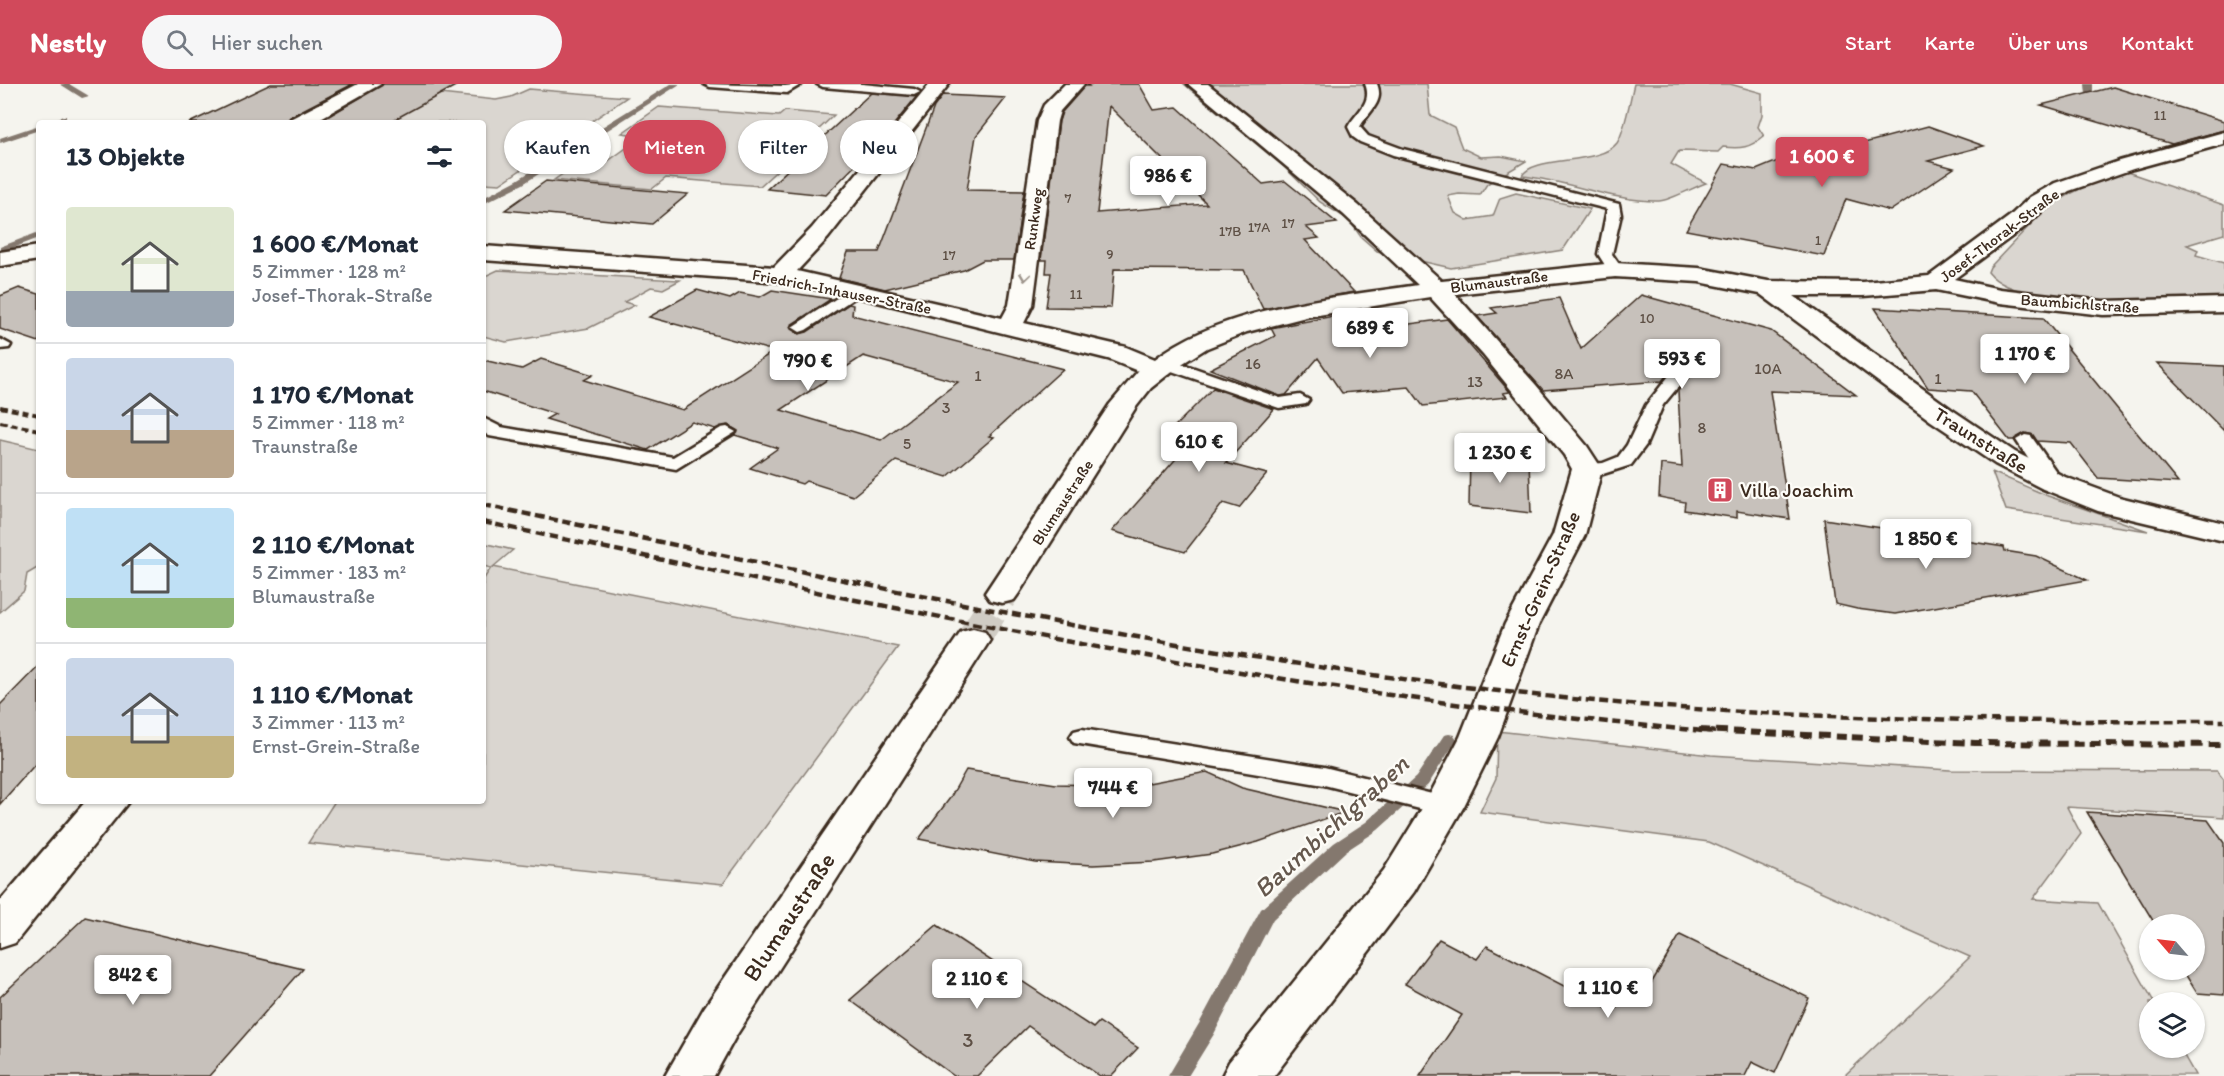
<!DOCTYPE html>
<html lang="de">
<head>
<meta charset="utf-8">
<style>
  :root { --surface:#fff; --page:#f6f6f7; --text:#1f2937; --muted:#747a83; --line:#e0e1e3; --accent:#d1495b }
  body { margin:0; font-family:Itim,sans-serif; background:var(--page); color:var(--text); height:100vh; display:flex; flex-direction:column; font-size:22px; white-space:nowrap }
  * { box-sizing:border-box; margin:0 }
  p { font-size:20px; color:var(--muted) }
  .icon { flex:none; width:33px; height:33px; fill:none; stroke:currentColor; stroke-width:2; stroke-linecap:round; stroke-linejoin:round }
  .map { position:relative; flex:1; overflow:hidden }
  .drawer { position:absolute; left:36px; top:36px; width:450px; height:684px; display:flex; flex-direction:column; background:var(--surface); border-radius:6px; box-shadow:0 2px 4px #0004 }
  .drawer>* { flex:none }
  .banner { position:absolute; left:504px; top:36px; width:570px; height:54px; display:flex; gap:12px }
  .needle { width:39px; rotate:298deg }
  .buttons { position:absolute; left:2139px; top:830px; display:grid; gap:12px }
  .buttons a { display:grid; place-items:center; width:66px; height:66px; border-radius:50%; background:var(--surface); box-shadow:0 2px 4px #0004; font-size:30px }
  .price { position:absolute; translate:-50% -51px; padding:0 14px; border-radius:6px; background:#fff; color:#222; font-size:20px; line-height:39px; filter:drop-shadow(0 2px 3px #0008) }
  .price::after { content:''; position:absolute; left:50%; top:36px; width:18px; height:14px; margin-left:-9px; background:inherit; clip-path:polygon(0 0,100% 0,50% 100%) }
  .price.on { background:var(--accent); color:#fff }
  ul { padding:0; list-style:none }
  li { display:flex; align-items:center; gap:18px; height:150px; padding:0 30px }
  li+li { border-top:2px solid var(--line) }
  li span { display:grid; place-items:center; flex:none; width:168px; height:120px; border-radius:6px; color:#555 }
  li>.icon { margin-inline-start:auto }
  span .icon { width:72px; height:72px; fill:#fffc; stroke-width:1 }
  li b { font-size:26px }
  h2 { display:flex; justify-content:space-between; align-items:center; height:72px; padding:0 30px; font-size:26px }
  .tag { padding:0 21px; border-radius:27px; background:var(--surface); box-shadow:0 2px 4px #0004; font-size:21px; line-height:54px }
  .tag.on { background:var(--accent); color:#fff }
  header { display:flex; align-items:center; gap:36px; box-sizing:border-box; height:84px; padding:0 30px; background:var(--accent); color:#fff }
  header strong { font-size:28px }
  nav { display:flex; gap:33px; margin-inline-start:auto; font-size:21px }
  .search { width:420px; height:54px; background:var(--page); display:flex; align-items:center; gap:15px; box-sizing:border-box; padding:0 21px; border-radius:33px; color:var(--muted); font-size:22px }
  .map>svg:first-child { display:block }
  .green { fill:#dad6d0; stroke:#8a8077; stroke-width:1.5 }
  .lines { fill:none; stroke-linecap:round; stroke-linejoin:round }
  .stream { fill:#84786e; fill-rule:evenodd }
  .building { fill:#c7c1bb; stroke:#3b2a1e; stroke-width:1.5; fill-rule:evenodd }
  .minor-tunnel { stroke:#d0ccc4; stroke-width:33; stroke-dasharray:33 16; stroke-linecap:butt }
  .service-casing { stroke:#3b2a1e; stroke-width:5 }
  .minor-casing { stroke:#3b2a1e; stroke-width:5 }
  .service { fill:#fdfcf7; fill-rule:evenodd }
  .minor { fill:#fdfcf7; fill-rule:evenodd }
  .rail-far2 { stroke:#3b2a1e; stroke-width:4; stroke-dasharray:7 4; stroke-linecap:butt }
  .rail-far1 { stroke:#3b2a1e; stroke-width:4.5; stroke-dasharray:9 4.5; stroke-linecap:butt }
  .rail { stroke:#3b2a1e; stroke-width:6; stroke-dasharray:11 6; stroke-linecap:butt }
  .oneway { stroke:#9c938a }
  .labels { text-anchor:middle; stroke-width:4.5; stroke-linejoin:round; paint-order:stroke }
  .far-number-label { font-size:14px; fill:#5e5045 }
  .far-street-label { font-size:16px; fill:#3b2a1e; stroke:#fdfcf7 }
  .number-label { font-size:16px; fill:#5e5045 }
  .street-label { font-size:20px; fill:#3b2a1e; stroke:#fdfcf7 }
  .poi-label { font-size:20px; fill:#3b2a1e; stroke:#fdfcf7; text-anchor:start }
  .near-number-label { font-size:20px; fill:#5e5045 }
  .near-street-label { font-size:24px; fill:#3b2a1e; stroke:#fdfcf7 }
  .near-water-label { font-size:26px; font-style:italic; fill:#65584d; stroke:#fdfcf7 }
</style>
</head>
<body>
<header>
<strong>Nestly</strong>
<div class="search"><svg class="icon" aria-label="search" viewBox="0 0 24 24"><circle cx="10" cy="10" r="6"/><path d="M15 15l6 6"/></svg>Hier suchen</div>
<nav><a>Start</a><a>Karte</a><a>Über uns</a><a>Kontakt</a></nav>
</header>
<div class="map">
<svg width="2224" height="992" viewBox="0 0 2224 992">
  <rect width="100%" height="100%" fill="#f5f4ee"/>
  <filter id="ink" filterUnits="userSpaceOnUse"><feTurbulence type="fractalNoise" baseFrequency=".0167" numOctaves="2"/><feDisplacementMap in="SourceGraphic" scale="12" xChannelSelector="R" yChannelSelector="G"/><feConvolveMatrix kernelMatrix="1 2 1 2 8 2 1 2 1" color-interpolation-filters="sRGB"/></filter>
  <g filter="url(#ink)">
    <g class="green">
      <path d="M 1184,0 L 1427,0 L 1430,31 L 1454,43 L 1462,64 L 1481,73 L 1501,72 L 1526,77 L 1487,100 L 1480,111 L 1459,110 L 1448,112 L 1455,129 L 1467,136 L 1493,132 L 1500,114 L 1516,109 L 1590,125 L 1563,166 L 1451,184 L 1377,167 L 1361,153 L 1349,136 L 1320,118 L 1284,83 Z"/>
      <path d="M 1634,0 L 1730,0 L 1762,9 L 1762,31 L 1758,43 L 1764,52 C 1750,64 1741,65 1723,63 L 1718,68 L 1679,67 L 1671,80 L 1706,99 C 1694,103 1669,117 1659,117 C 1614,118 1567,96 1522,92 C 1532,71 1600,82 1617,59 C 1625,47 1630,15 1634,0 Z"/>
      <path d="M 529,5 L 627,13 L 500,100 L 483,99 L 483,39 L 378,37 L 431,9 L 496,16 L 511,13 Z"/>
      <path d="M 659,23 L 779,32 L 785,27 L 834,31 L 817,47 L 778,43 L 764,55 L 806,60 L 760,102 L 666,94 L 652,105 L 554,96 L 570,85 L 594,87 L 643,52 L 622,49 Z"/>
      <path d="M 2127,88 L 2224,121 L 2224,150 L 2187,161 L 2198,166 L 2196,171 L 2224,179 L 2224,213 C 2176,216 2017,228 1988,188 L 1990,183 C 2040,131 2054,108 2127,88 Z"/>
      <path d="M 498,186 L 680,196 L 663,205 L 651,203 L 624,218 L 635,221 L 589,244 L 506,258 L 483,252 L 483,193 Z"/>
      <path d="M 0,356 L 39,365 L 39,483 L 27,490 L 24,507 L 0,528 Z"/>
      <path d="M 1992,388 L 2048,412 L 2148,447 L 2006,426 Z"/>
      <path d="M 483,459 L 513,466 L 493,483 L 898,563 L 723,800 L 308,759 L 335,717 L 483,717 L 483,496 L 491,484 L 483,482 Z"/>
      <path d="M 1497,647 L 1711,671 L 1950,686 L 2217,687 L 2224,696 L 2224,733 L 2067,723 L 2081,750 L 2033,815 L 2098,819 L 2154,918 L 2150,918 L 2150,963 L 2179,963 L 2195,991 L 1844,992 L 1970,873 L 1709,758 L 1480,728 L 1496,694 Z"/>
    </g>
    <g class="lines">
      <g class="stream">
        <path d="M 60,0 L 69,0 L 89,12 L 82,14 Z"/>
        <path d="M 671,0 L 680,0 L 523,100 L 483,120 L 483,114 L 517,96 Z"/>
        <path d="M 2085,0 L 2093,0 L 2093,13 L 2086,11 Z"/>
        <path d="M 63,32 L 66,32 L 66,36 L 57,39 L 46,39 Z"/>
        <path d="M 39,41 L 39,46 L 0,59 L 0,54 Z"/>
        <path d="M 39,148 L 39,154 L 0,169 L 0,163 Z"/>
        <path d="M 1449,650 L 1454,651 L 1457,655 L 1428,701 L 1378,746 L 1346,767 L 1273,835 L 1214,950 L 1188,992 L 1168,992 L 1200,938 L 1261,825 L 1334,759 L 1366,738 L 1416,693 L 1444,651 Z"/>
      </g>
    </g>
    <g class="building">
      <path d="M 271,0 L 353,0 L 289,33 L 285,39 L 189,39 Z"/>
      <path d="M 383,0 L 459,0 L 388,39 L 317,39 Z"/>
      <path d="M 1087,0 L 1139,0 L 1154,26 L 1177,23 L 1263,100 L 1285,97 L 1337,139 L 1306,143 L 1319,154 L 1305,156 L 1354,208 L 1263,225 L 1244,186 L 1114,185 L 1111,224 L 1046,223 L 1051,189 L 1046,189 L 1047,176 L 1041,176 L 1059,37 L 1062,28 L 1085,2 L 1089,2 ZM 1109,22 L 1207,120 L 1097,129 Z"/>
      <path d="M 2113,3 L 2224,37 L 2224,46 L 2172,60 L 2041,21 Z"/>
      <path d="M 871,9 L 917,12 L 887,49 L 826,111 L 767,105 Z"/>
      <path d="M 943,11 L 1006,14 L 976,52 L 967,106 L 1024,107 L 1014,176 L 983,176 L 964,186 L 885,205 L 839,194 L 848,168 L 879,168 L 934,23 Z"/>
      <path d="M 1928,42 L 1984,62 L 1928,77 L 1954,84 L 1890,127 L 1846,115 L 1824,172 L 1686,146 L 1724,80 L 1756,86 L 1834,54 L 1857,61 Z"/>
      <path d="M 546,97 L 688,110 L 652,140 L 505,126 Z"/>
      <path d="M 19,204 L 39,210 L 39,258 L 0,245 L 0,212 Z"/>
      <path d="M 697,206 L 730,215 L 740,209 L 760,213 L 772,206 L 831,215 L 791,241 L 791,245 L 799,250 L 807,248 L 849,220 L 853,221 L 852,231 L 1063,285 L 989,352 L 994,353 L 947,393 L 896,377 L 853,412 L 806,397 L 802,400 L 750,384 L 778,364 L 735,351 L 738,347 L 728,341 L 715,345 L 692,338 L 648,366 L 546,335 L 555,330 L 483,307 L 483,276 L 522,285 L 541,275 L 593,291 L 584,296 L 683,326 L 774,267 L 649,233 ZM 863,272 L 958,298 L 881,356 L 781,326 Z"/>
      <path d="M 1641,211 L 1771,247 L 1856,311 L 1770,307 L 1790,435 L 1737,427 L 1737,434 L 1684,426 L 1685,418 L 1659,413 L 1661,380 L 1682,383 L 1678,307 L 1689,293 L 1688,290 L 1678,285 L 1670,287 L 1662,297 L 1543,306 L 1477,232 L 1497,229 L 1491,224 L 1559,214 L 1581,265 Z"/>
      <path d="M 1875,224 L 2043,234 L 2178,399 L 2098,394 L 2071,359 L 2037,357 L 2033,351 L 2025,349 L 2014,356 L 2009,356 L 1971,307 L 1928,304 Z"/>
      <path d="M 1370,225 L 1387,243 L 1447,235 L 1510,308 L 1503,309 L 1507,313 L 1423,322 L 1409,303 L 1342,309 L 1318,274 L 1286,311 L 1280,312 L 1210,285 L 1275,252 L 1271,244 Z"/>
      <path d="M 2157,279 L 2224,282 L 2224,347 Z"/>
      <path d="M 1213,304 L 1274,325 L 1226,379 L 1267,390 L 1239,424 L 1223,419 L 1185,468 L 1112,447 L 1190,359 L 1165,352 Z"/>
      <path d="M 1470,371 L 1529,377 L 1531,429 L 1469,422 Z"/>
      <path d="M 1824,435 L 2004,463 L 2005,467 L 2036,472 L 2087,496 L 1895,530 L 1857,525 L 1835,520 Z"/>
      <path d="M 39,581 L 39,676 L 0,720 L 0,621 Z"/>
      <path d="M 966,686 L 1056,700 L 1094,701 L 1143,700 L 1207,688 L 1242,704 L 1345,728 L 1258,758 L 1212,770 L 1154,778 L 1093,781 L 1035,778 L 919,755 L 950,714 Z"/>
      <path d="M 2087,728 L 2208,736 L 2224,759 L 2224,911 L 2197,909 L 2182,885 L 2194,885 L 2194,840 L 2155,840 Z"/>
      <path d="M 85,833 L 303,885 L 209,992 L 0,992 L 0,913 Z"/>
      <path d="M 937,841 L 1093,944 L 1099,938 L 1138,964 L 1111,992 L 1100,992 L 1028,942 L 977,992 L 954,992 L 850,916 Z"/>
      <path d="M 1680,851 L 1809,914 L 1775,989 L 1752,978 L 1745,992 L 1420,992 L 1462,931 L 1405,900 L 1439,855 L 1477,875 L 1487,862 L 1614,928 L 1630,900 L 1646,908 Z"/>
    </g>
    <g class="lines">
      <path class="minor-tunnel" d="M 973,556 L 1002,509"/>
      <defs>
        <g id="service">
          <path d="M 704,0 L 785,2 L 802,0 L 787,9 L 710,3 Z"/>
          <path d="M 817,0 L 862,0 L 914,5 L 920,8 L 914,11 L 823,3 Z"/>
          <path d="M 1365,0 L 1377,0 C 1385,19 1368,28 1360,43 L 1368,52 L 1403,65 L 1619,120 L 1621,131 L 1612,170 L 1623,186 L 1620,189 L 1610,189 L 1598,170 L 1607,125 L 1393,71 L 1360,58 L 1353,53 L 1348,43 C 1356,28 1373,19 1365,0 Z"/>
          <path d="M 857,201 L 862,203 L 865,206 L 862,209 L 806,246 L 800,248 L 792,243 Z"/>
          <path d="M 0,255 L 11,261 L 9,264 L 0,265 Z"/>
          <path d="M 1166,274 L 1280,314 L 1300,311 L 1309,316 L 1306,320 L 1279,324 L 1160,283 L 1158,279 Z"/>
          <path d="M 1678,287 L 1687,292 L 1663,321 L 1646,361 L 1631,381 L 1603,390 L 1580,389 L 1578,385 L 1580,381 L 1603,379 L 1618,373 L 1627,361 L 1646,321 L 1672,288 Z"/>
          <path d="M 483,334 L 501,343 L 673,373 L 721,344 L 727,343 L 736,348 L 676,385 L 489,352 L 483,348 Z"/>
          <path d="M 2025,351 L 2031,352 L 2064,399 L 2061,403 L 2054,405 L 2047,403 L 2016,356 Z"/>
          <path d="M 1082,645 L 1324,683 L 1444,713 L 1453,716 L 1457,722 L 1453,728 L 1444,731 L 1324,701 L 1074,659 L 1070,653 L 1074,647 Z"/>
        </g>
        <g id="minor">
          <path d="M 358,0 L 381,0 L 312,39 L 287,39 L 290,35 Z"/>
          <path d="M 930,0 L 949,0 L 828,154 L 797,187 L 1002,234 L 1009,221 L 1037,37 L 1044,21 L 1065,0 L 1084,0 L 1060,27 L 1057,37 L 1033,221 L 1024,239 L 1126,263 L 1155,275 C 1224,222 1334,214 1418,201 L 1343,130 L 1188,0 L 1208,0 L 1358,121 L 1442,197 L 1615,179 L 1699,184 L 1768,197 L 1863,198 L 1929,192 L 2010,132 L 2030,113 L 2055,99 L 2119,77 L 2224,48 L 2224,60 L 2133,85 L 2069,107 L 2046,123 L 2026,142 L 1954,195 L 2000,205 L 2103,217 L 2224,214 L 2224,228 L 2103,231 L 2000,219 L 1936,206 L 1863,212 L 1794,212 L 1951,325 L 2015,368 L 2065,393 L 2119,413 L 2224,439 L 2224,457 L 2098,427 L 2043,405 L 1995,380 L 1931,337 L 1760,210 L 1699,198 L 1615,193 L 1455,210 L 1536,301 L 1587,362 L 1602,385 L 1585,451 L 1539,540 L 1498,653 L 1464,722 L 1414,808 L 1274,992 L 1222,992 L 1229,978 L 1384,786 L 1426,718 L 1460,653 L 1505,540 L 1553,451 L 1572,385 L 1564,371 L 1483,271 L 1430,213 L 1306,233 L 1247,248 L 1207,264 L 1180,281 L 1151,304 L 1136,323 L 1019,509 L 1014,516 L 1002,519 L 990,516 L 985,509 L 1110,320 L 1138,287 L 1108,275 L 857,213 L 780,198 L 483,176 L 483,162 L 774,183 L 812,144 Z"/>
          <path d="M 39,162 L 39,176 L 0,182 L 0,168 Z"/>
          <path d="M 973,545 L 985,548 L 990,556 L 736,952 L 714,992 L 665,992 L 704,924 L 961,548 Z"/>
          <path d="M 86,717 L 129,717 L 15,859 L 0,864 L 0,817 Z"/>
        </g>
      </defs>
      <use href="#service" class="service-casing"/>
      <use href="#minor" class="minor-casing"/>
      <use href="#service" class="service"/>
      <use href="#minor" class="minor"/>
      <g class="rail-far2">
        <path d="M 0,323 L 39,331"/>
        <path d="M 0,338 L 39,346"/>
      </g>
      <g class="rail-far1">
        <path d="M 483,421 C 829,492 1175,572 1526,610 C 1758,636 1991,638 2224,637"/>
        <path d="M 483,438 C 892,524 1300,615 1718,648"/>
      </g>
      <path class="rail" d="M 1699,646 L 1975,659 L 2224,661"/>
    </g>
    <defs><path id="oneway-chevron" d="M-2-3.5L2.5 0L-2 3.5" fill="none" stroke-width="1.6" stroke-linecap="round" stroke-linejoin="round" transform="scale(1.5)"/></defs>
    <use class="oneway" href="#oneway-chevron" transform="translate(1025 193) rotate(98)"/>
  </g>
  <defs>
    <symbol id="building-square" viewBox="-11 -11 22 22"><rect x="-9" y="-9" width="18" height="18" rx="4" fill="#d1495b" stroke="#fdfcf7"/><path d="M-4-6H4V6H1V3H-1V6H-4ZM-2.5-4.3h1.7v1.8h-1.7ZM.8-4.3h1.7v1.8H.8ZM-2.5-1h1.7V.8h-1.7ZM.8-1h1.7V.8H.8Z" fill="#fff"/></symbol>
  </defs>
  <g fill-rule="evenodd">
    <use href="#building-square" x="1705" y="391" width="30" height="30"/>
  </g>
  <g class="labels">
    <g class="far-number-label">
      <text x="2160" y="36">11</text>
      <text x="1068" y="119">7</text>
      <text x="1288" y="144">17</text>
      <text x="1259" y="148">17A</text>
      <text x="1230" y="152">17B</text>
      <text x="1818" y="161">1</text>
      <text x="1110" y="175">9</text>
      <text x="949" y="176">17</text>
      <text x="1076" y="215">11</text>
      <text x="1647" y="239">10</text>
    </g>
    <g class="far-street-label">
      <text transform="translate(1033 135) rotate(-82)" y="6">Runkweg</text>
      <text transform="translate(1999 151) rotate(-37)" y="6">Josef-Thorak-Straße</text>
      <text transform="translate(1499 197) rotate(-7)" y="6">Blumaustraße</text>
      <text transform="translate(842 207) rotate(11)" y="6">Friedrich-Inhauser-Straße</text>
      <text transform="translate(2080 219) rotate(4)" y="6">Baumbichlstraße</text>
      <text transform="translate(1062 418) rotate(-57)" y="6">Blumaustraße</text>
    </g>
    <g class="number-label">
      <text x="1253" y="285">16</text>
      <text x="1768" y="290">10A</text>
      <text x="1564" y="295">8A</text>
      <text x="978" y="297">1</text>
      <text x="1938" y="300">1</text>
      <text x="1475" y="303">13</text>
      <text x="946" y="329">3</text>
      <text x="1702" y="349">8</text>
      <text x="907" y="365">5</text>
    </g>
    <g class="street-label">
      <text transform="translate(1981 356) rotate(32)" y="7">Traunstraße</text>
      <text transform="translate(1540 505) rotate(-66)" y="7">Ernst-Grein-Straße</text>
    </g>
    <g class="poi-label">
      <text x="1740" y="413">Villa Joachim</text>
    </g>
    <g class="near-number-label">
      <text x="968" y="963">3</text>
    </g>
    <g class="near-street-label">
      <text transform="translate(789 833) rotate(-57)" y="8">Blumaustraße</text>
    </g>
    <g class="near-water-label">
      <text transform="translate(1331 742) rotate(-42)" y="9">Baumbichlgraben</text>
    </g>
  </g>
</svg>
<div class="buttons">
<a><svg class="needle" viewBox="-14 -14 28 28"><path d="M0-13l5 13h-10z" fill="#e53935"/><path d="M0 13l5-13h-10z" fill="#747a83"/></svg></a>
<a><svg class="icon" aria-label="layers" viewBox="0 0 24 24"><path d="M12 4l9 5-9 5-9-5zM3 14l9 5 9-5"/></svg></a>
</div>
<b class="price on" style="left:1822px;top:104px">1 600 €</b>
<b class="price" style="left:1168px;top:123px">986 €</b>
<b class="price" style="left:1370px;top:275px">689 €</b>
<b class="price" style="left:2025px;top:301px">1 170 €</b>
<b class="price" style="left:1682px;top:306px">593 €</b>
<b class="price" style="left:808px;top:308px">790 €</b>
<b class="price" style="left:1199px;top:389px">610 €</b>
<b class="price" style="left:1500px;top:400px">1 230 €</b>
<b class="price" style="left:1926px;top:486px">1 850 €</b>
<b class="price" style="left:1113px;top:735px">744 €</b>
<b class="price" style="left:133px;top:922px">842 €</b>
<b class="price" style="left:977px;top:926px">2 110 €</b>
<b class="price" style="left:1608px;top:935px">1 110 €</b>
<div class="banner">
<a class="tag">Kaufen</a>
<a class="tag on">Mieten</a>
<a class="tag">Filter</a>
<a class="tag">Neu</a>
</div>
<section class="drawer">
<h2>13 Objekte<svg class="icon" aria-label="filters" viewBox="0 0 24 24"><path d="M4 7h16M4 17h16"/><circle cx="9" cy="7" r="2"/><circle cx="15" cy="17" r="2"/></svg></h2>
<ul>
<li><span style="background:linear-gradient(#dfe7d0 70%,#9aa5b1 0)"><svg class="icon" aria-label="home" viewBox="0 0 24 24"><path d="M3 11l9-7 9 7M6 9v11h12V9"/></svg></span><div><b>1 600 €/Monat</b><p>5 Zimmer · 128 m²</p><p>Josef-Thorak-Straße</p></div></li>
<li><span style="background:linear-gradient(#c9d6e8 60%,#b9a48a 0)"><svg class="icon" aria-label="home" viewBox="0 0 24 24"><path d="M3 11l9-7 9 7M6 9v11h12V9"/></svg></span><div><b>1 170 €/Monat</b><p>5 Zimmer · 118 m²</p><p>Traunstraße</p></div></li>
<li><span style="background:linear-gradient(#bfe0f5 75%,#8fb573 0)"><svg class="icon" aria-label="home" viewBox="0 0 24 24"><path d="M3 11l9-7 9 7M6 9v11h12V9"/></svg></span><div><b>2 110 €/Monat</b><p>5 Zimmer · 183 m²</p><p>Blumaustraße</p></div></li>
<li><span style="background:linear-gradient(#c9d6e8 65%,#c2b280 0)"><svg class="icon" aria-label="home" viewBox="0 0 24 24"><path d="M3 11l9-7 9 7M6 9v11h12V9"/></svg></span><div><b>1 110 €/Monat</b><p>3 Zimmer · 113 m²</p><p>Ernst-Grein-Straße</p></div></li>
</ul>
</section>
</div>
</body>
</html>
